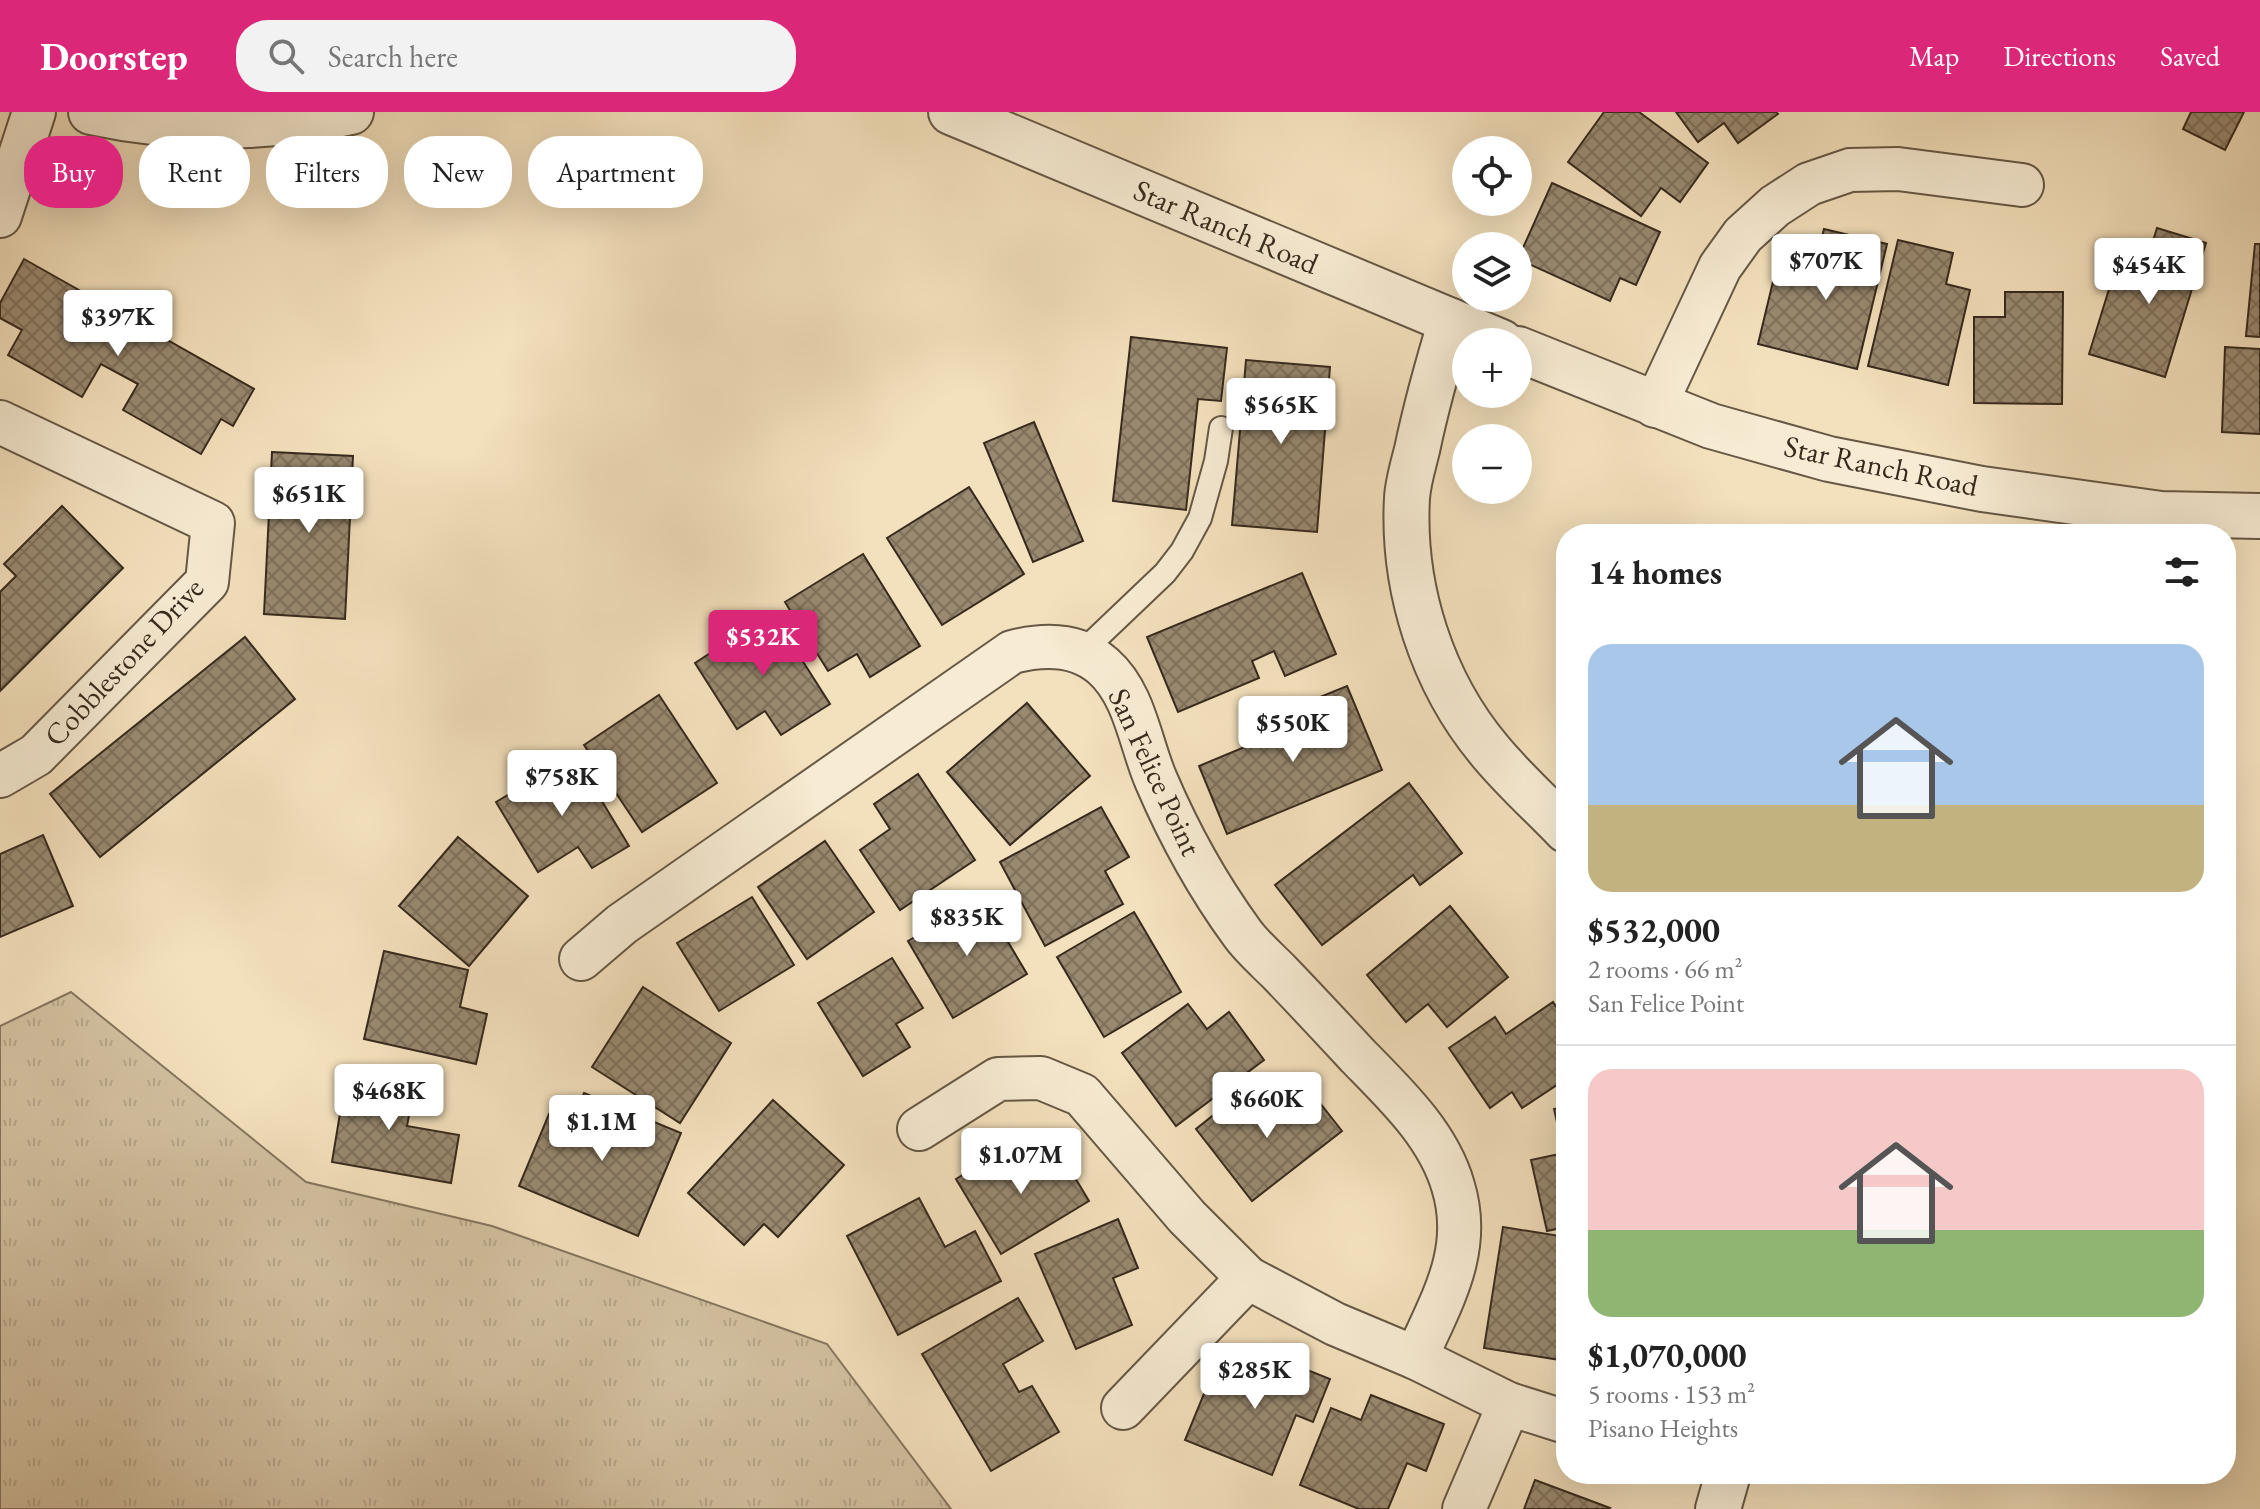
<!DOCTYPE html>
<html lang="en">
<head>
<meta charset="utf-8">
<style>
  :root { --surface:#fff; --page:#f2f2f2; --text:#222; --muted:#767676; --line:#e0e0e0; --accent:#db2777 }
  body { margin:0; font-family:"EB Garamond",serif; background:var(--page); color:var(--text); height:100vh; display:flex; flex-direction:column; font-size:30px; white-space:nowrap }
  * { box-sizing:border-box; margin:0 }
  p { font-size:26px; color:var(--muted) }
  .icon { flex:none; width:44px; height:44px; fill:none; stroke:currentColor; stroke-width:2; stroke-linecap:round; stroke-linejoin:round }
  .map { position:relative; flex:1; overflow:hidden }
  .side { position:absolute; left:1556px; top:412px; width:680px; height:960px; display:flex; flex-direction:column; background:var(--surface); border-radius:32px; box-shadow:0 8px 32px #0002 }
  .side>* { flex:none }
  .banner { position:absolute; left:24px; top:24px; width:760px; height:72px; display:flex; gap:16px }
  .controls { position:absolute; left:1452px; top:24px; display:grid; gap:16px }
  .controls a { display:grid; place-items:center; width:80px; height:80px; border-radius:50%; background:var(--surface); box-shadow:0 8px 32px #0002; font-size:40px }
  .price { position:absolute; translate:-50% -68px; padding:0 18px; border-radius:8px; background:#fff; color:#222; font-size:26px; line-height:52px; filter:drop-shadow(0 2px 4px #0008) }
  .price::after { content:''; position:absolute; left:50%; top:48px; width:24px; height:18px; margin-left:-12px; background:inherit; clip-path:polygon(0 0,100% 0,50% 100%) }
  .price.selected { background:var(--accent); color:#fff }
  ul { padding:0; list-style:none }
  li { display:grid; align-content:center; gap:16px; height:424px; padding:0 32px }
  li+li { border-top:2px solid var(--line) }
  li span { display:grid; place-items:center; height:248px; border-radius:24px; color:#555 }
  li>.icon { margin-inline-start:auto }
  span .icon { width:144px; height:144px; fill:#fffc; stroke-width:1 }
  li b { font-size:34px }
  h2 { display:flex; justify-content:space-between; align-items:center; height:96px; padding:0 32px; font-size:34px }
  .pill { padding:0 28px; border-radius:32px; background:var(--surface); box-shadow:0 8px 32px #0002; font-size:28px; line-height:72px }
  .pill.selected { background:var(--accent); color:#fff }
  header { display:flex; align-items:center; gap:48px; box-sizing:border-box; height:112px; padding:0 40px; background:var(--accent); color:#fff }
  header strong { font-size:38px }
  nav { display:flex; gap:44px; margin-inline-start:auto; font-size:28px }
  .search { width:560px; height:72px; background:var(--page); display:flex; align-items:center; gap:20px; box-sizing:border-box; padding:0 28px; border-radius:32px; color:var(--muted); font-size:30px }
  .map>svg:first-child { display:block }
  .grass { fill:url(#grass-tufts); stroke:#85765f; stroke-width:2 }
  .building { fill:url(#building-cross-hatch); stroke:#372a1d; stroke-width:2 }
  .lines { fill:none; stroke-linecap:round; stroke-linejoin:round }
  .service-casing { stroke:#665845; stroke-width:26 }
  .minor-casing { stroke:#665845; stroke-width:46 }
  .tertiary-casing { stroke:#665845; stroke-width:48 }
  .service { stroke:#f7ebd3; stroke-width:22 }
  .minor { stroke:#f7ebd3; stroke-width:42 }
  .tertiary { stroke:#f7ebd3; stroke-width:44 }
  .labels { text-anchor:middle; stroke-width:6; stroke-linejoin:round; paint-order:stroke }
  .street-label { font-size:30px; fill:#372a1d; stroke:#f7ebd3 }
</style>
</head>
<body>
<header>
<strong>Doorstep</strong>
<div class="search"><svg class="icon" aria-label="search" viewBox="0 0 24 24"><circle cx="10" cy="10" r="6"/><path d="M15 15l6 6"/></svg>Search here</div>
<nav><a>Map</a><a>Directions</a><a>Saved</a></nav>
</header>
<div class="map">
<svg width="2260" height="1397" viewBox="0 0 2260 1397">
  <defs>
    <pattern id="grass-tufts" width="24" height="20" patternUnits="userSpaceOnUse" patternTransform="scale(2)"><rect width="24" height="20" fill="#d3c1a1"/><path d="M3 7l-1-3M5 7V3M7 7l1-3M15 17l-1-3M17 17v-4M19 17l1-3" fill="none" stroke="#b6a68a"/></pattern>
    <pattern id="building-cross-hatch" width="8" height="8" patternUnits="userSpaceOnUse" patternTransform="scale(2)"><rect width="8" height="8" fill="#998970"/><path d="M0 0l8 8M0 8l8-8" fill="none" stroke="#7e705b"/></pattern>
  </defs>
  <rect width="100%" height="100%" fill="#f3e0bc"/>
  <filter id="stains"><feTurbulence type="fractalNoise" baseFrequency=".0025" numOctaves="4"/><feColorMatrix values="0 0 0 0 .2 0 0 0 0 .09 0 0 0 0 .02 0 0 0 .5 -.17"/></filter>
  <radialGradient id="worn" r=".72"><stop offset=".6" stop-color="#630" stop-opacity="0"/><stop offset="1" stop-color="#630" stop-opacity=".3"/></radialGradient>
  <path class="grass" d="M 71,880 L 306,1070 L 492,1114 L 827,1232 L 951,1397 L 0,1397 L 0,914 Z"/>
  <g class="building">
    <path d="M 1604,0 L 1639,0 L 1708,51 L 1680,90 L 1661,76 L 1641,104 L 1568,50 Z"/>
    <path d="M 1676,0 L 1776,0 L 1778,2 L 1738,31 L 1724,11 L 1698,30 Z"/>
    <path d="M 2191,0 L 2244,0 L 2225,38 L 2183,17 Z"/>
    <path d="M 1552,71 L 1660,120 L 1636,173 L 1620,166 L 1610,189 L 1518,147 Z"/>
    <path d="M 2157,116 L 2206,131 L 2165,265 L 2089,242 L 2114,161 L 2141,168 Z"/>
    <path d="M 1824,117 L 1887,132 L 1857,257 L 1758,232 L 1777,153 L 1813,162 Z"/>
    <path d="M 1898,128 L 1953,141 L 1946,172 L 1970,178 L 1948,273 L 1868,254 Z"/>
    <path d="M 2255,132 L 2260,132 L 2260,225 L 2246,224 Z"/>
    <path d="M 24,147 L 254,277 L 233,314 L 221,307 L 201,342 L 123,298 L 138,272 L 101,252 L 82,285 L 8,243 L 22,218 L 0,206 L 0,191 Z"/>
    <path d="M 2005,180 L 2063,180 L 2062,292 L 1974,291 L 1974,205 L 2005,205 Z"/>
    <path d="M 1131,225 L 1227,236 L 1221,289 L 1198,287 L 1186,398 L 1113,389 Z"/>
    <path d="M 2225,235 L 2260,237 L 2260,322 L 2222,320 Z"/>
    <path d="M 1246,248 L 1330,255 L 1317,420 L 1232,413 Z"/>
    <path d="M 1034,310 L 1083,429 L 1033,450 L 984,331 Z"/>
    <path d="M 272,340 L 353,344 L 345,507 L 264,502 Z"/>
    <path d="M 969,375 L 1024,462 L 942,513 L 887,426 Z"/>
    <path d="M 62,394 L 123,456 L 0,579 L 0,480 L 16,464 L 4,452 Z"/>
    <path d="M 863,442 L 920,534 L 870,565 L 857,542 L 828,559 L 785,490 Z"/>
    <path d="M 1302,461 L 1336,542 L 1285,564 L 1274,539 L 1252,549 L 1259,566 L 1178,600 L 1147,525 Z"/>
    <path d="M 772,501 L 830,592 L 781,623 L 765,599 L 737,617 L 695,551 Z"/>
    <path d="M 245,525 L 295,587 L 100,745 L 50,682 Z"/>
    <path d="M 1347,574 L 1382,658 L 1227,722 L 1199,654 L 1305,610 L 1298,594 Z"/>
    <path d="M 659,583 L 717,671 L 642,720 L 584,633 Z"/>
    <path d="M 1027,591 L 1090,664 L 1010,733 L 947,660 Z"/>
    <path d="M 574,643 L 629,734 L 592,756 L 578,735 L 538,760 L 496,690 Z"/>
    <path d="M 918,662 L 975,748 L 900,798 L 860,738 L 890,717 L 874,692 Z"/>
    <path d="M 1409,671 L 1462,741 L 1420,773 L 1413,763 L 1322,833 L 1275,773 Z"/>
    <path d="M 1101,695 L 1129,745 L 1105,759 L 1123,792 L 1045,834 L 1000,750 Z"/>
    <path d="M 43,723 L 73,794 L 0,825 L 0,742 Z"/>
    <path d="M 458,725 L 528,784 L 469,854 L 399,794 Z"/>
    <path d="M 825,729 L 874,800 L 807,847 L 758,775 Z"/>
    <path d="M 752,785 L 794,853 L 719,899 L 677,831 Z"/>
    <path d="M 982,786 L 1027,862 L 953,906 L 908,829 Z"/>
    <path d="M 1450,794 L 1508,865 L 1447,915 L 1428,892 L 1406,910 L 1367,863 Z"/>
    <path d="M 1134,800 L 1181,880 L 1104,925 L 1057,845 Z"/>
    <path d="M 384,839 L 468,858 L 460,895 L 487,902 L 476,952 L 364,927 Z"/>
    <path d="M 892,846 L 923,896 L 896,912 L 910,935 L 863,964 L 818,891 Z"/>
    <path d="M 643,875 L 731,931 L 680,1011 L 592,955 Z"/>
    <path d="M 1553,890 L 1566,909 L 1566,967 L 1522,996 L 1512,980 L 1490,996 L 1449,936 L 1495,905 L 1506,922 Z"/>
    <path d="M 1188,892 L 1207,917 L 1229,900 L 1264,948 L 1176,1014 L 1122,941 Z"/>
    <path d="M 347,959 L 415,971 L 407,1014 L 459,1023 L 451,1071 L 332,1050 Z"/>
    <path d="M 1309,977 L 1342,1019 L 1252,1089 L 1196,1017 L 1240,982 L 1264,1012 Z"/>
    <path d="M 584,981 L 681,1021 L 638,1124 L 519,1074 L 549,1002 L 571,1011 Z"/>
    <path d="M 773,988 L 844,1053 L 778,1125 L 764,1112 L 744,1133 L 688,1081 Z"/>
    <path d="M 1566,995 L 1566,1115 L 1547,1119 L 1531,1048 L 1564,1041 L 1554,997 Z"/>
    <path d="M 1008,1035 L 1023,1060 L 1059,1039 L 1089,1089 L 1001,1142 L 956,1067 Z"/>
    <path d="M 919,1086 L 945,1135 L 975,1119 L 1001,1169 L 898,1223 L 847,1124 Z"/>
    <path d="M 1118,1107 L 1138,1156 L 1113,1166 L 1132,1213 L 1076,1237 L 1035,1142 Z"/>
    <path d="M 1503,1115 L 1566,1125 L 1566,1249 L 1484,1236 Z"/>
    <path d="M 1018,1186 L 1043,1229 L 1003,1252 L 1019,1280 L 1032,1274 L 1059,1320 L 991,1359 L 922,1242 Z"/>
    <path d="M 1265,1241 L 1330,1267 L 1313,1310 L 1296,1303 L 1272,1363 L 1185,1328 L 1217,1250 L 1255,1265 Z"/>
    <path d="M 1371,1283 L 1444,1312 L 1426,1359 L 1407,1351 L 1388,1397 L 1359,1397 L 1300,1373 L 1331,1296 L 1361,1308 Z"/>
    <path d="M 1535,1368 L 1610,1396 L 1609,1397 L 1524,1397 Z"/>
  </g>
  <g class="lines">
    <defs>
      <path id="service" d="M 1081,541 L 1165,461 L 1182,439 L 1200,406 L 1216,349 L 1221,316"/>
      <g id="minor">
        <path d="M 0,104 L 34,0"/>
        <path d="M 1655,294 L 1720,155 L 1743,123 L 1775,94 L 1809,72 L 1850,58 L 1898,57 L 2022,73"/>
        <path d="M 0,310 L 213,411 L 207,470 L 36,643 L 0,664"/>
        <path d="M 581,847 L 622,812 L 1012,540 C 1043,532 1077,531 1103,554 C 1135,582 1140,631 1156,668 C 1179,722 1207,773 1242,821 C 1252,835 1267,848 1279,860 C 1306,888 1332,916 1358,944 C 1395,982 1438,1022 1453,1074 C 1473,1139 1441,1189 1416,1246"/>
        <path d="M 919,1017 L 998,967 L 1041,966 L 1082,983 L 1187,1105 L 1248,1166 L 1335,1212 L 1416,1246 L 1509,1292 L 1566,1310"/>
        <path d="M 1123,1296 L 1248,1166"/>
        <path d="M 1464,1397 L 1509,1292"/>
      </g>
      <g id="tertiary">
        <path d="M 91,0 C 161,15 231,18 302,8 C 318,5 335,4 351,0"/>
        <path d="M 951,0 L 1501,230"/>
        <path d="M 1451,209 C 1438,252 1426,295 1417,338 C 1413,354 1408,370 1407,386 C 1402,476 1432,570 1490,639 C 1513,667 1541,692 1566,718"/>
        <path d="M 1518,237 L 1711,314 L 1829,347 L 1982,377 L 2161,402 L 2260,404"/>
        <path d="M 1718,1397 L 1728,1362"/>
      </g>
    </defs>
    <use href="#service" class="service-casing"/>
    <use href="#minor" class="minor-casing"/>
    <use href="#tertiary" class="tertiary-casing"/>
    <use href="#service" class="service"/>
    <use href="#minor" class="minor"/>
    <use href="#tertiary" class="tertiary"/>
  </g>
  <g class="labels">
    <g class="street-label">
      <text transform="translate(1226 115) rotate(23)" y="10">Star Ranch Road</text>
      <text transform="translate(1881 354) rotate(12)" y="10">Star Ranch Road</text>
      <text transform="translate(124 550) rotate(-47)" y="10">Cobblestone Drive</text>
      <text transform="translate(1155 660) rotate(65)" y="10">San Felice Point</text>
    </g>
  </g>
  <rect width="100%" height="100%" filter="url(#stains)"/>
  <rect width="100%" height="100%" fill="url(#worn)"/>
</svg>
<div class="controls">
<a><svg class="icon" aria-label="locate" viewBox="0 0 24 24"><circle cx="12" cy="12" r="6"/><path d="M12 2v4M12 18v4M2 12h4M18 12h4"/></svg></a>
<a><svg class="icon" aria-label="layers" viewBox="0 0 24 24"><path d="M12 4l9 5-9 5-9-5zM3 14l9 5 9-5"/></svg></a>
<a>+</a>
<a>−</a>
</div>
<b class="price" style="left:1826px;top:190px">$707K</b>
<b class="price" style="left:2149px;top:194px">$454K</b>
<b class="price" style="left:118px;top:246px">$397K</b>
<b class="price" style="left:1281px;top:334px">$565K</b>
<b class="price" style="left:309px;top:423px">$651K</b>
<b class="price selected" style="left:763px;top:566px">$532K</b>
<b class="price" style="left:1293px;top:652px">$550K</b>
<b class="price" style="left:562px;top:706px">$758K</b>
<b class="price" style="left:967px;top:846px">$835K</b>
<b class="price" style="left:389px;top:1020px">$468K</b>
<b class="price" style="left:1267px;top:1028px">$660K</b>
<b class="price" style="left:602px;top:1051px">$1.1M</b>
<b class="price" style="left:1021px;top:1084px">$1.07M</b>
<b class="price" style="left:1255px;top:1299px">$285K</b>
<div class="banner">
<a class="pill selected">Buy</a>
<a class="pill">Rent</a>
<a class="pill">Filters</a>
<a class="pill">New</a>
<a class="pill">Apartment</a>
</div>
<section class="side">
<h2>14 homes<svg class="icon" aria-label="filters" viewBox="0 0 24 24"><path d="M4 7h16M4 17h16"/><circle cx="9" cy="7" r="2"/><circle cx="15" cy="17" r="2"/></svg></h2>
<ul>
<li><span style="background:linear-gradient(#a9c7e8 65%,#c2b280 0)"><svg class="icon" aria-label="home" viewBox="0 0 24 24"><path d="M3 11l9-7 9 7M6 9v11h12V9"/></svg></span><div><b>$532,000</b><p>2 rooms · 66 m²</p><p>San Felice Point</p></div></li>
<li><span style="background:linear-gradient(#f6c9c9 65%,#8fb573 0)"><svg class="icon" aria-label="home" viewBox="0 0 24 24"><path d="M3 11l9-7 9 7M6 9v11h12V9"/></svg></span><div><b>$1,070,000</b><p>5 rooms · 153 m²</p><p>Pisano Heights</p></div></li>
</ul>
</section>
</div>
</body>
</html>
